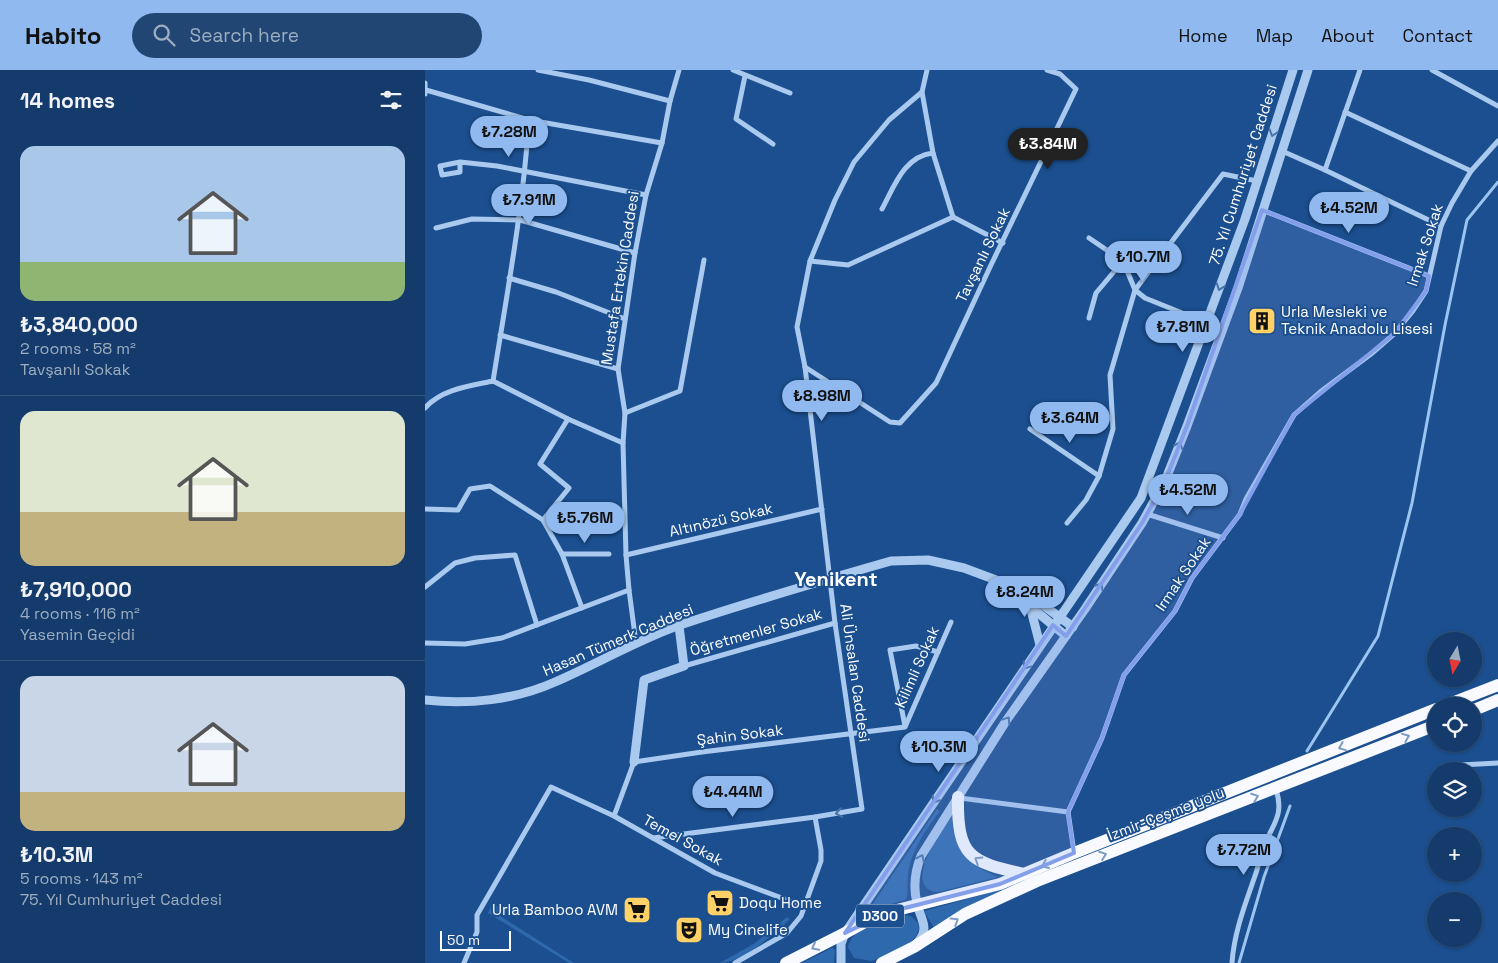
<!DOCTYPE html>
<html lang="en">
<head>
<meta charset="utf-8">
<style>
  :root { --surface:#143b6b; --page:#214673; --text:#f1f3f6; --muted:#9dadc1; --line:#33557e; --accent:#90b9f0 }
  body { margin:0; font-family:"Space Grotesk",sans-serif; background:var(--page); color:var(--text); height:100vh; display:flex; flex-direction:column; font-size:19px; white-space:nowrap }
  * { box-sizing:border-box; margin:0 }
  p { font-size:16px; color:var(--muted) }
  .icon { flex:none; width:28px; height:28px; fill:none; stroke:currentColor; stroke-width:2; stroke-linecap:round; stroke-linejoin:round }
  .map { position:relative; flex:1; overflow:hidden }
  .details { display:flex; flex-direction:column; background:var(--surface); width:425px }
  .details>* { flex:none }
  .needle { width:32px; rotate:190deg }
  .buttons { position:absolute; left:1002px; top:562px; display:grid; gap:10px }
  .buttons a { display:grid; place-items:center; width:55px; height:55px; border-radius:50%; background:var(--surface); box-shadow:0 1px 4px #0004,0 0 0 1px var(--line); font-size:25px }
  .scale { position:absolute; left:15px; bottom:12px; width:71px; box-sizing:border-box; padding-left:5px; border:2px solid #fff; border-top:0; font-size:14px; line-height:18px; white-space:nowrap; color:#fff; -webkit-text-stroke:4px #1b4f8f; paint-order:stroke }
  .price { position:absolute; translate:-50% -42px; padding:0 11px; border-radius:18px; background:var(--accent); color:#111; font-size:16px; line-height:32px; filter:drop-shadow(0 1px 2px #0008) }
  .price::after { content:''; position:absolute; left:50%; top:30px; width:15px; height:11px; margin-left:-8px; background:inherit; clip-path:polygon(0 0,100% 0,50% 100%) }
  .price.current { background:#222; color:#fff }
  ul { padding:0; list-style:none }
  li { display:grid; align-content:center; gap:10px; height:265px; padding:0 20px }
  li+li { border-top:1px solid var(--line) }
  li span { display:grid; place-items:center; height:155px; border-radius:15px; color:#555 }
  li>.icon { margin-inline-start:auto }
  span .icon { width:90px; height:90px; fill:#fffc; stroke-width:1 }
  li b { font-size:21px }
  h2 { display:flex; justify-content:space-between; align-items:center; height:60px; padding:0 20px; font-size:21px }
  header { display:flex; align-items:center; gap:30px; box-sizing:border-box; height:70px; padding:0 25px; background:var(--accent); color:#111 }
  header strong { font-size:24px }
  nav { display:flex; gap:28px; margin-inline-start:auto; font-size:18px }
  .search { width:350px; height:45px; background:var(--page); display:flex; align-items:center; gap:12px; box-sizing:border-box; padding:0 18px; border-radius:28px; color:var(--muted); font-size:19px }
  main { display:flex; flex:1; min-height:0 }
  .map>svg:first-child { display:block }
  .green { fill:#2e69ad }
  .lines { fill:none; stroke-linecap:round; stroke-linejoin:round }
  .stream { stroke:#9cc4f0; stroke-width:3 }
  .minor { stroke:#a9c9ee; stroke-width:5 }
  .tertiary { stroke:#a9c9ee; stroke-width:9 }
  .trunk { stroke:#f8faff; stroke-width:12 }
  .oneway { stroke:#4674ac }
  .oneway2 { stroke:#7e9cc1 }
  .marked { fill:#839eea; fill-opacity:0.2; stroke:#839eea; stroke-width:4; stroke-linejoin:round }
  .labels { text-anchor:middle; stroke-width:4; stroke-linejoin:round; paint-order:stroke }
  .shield { fill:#1b4f8f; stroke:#bbcadd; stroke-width:1 }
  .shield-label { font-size:14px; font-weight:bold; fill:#fff }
  .street-label { font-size:15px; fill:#fff; stroke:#1b4f8f }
  .poi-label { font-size:15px; fill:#fff; stroke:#1b4f8f; text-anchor:start }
  .district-label { font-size:20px; font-weight:bold; fill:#fff; stroke:#1b4f8f }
</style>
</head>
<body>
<header>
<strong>Habito</strong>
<div class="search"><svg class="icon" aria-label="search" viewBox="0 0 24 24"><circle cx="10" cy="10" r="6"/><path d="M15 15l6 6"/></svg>Search here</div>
<nav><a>Home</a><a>Map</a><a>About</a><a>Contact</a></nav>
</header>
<main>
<section class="details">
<h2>14 homes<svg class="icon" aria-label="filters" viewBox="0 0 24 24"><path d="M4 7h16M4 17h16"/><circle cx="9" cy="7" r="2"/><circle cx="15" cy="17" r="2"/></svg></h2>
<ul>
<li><span style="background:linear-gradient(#a9c7e8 75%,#8fb573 0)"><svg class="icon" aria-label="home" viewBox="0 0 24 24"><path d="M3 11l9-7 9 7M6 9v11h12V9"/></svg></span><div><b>₺3,840,000</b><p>2 rooms · 58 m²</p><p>Tavşanlı Sokak</p></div></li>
<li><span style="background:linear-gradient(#dfe7d0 65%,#c2b280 0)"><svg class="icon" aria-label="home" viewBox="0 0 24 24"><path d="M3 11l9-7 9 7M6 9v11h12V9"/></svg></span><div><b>₺7,910,000</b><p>4 rooms · 116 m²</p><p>Yasemin Geçidi</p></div></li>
<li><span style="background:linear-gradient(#c9d6e8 75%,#c2b280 0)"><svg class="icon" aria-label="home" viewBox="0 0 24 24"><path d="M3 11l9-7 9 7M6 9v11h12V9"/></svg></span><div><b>₺10.3M</b><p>5 rooms · 143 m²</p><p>75. Yıl Cumhuriyet Caddesi</p></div></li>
</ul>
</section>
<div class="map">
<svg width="1073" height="893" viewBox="0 0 1073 893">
  <rect width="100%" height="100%" fill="#1b4f8f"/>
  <g class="green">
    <path d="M 512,739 L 515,741 C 501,759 486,781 483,804 C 482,812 483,820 482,828 L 479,830 L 443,841 Z"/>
    <path d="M 527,745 C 527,778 544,795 573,807 L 513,822 C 476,820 516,758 527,745 Z"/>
    <path d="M 580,816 L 579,821 L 509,858 L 499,841 L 557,825 Z"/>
    <path d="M 67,834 L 78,839 L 75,846 L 149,893 L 144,893 L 63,843 Z"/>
    <path d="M 473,844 L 486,846 L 493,853 L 494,859 L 492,864 L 488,870 L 479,878 L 447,891 L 429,888 L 423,877 C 429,855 454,852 473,844 Z"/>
    <path d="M 362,847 L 365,849 C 350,864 316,893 295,893 L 330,873 Z"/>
    <path d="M 407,878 L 410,880 L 409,893 L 377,893 Z"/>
  </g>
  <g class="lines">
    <g class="stream">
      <path d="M 882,681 L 953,566 L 987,433 L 1020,255 L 1042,150 L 1073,112"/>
      <path d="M 814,893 L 839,807 L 865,736"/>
    </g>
    <g class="minor">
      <path d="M 113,0 L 164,10 L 245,31"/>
      <path d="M 308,0 L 365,23"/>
      <path d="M 1007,0 L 1073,36"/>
      <path d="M 320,6 L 311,49 L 348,74"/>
      <path d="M 0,13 L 0,24"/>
      <path d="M 1,20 L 104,50 L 237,73"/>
      <path d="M 497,22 L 508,83 L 528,147"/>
      <path d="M 920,42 L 1046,101"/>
      <path d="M 857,81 L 900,100 L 1016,156"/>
      <path d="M 35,92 L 35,102 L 17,105 L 15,96 L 35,92 L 72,96 L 221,125"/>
      <path d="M 900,100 L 935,0"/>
      <path d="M 457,139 C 469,117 479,86 508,83"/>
      <path d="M 837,140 L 1004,206"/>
      <path d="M 528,147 L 578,173"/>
      <path d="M 11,158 L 47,149 L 95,150 L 210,183"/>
      <path d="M 664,168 L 698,191 L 710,220 L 720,228 L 782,253"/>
      <path d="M 385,191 L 423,195 L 528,147"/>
      <path d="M 84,208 L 131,222 L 200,249"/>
      <path d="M 664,248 L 671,223 L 698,191"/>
      <path d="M 75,265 L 193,299"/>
      <path d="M 380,297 L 465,352 L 475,353 L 511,313 L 566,195 L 651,19 L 635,4 L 622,0"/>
      <path d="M 68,311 C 82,224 98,138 104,50"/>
      <path d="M 68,311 L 143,349 L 198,373"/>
      <path d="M 0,338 C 17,319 45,316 68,311"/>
      <path d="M 200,343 L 255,321 L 279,190"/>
      <path d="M 605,359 L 674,406"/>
      <path d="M 0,439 L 33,440 L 45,419 L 65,416 L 118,450 L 137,484 L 157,538"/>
      <path d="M 722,444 L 798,468"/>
      <path d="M 118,450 L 144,418 L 115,394 L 143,349"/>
      <path d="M 642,453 L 661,430 L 674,406 L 688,359 L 685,305 L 710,220 L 798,104 L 832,111"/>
      <path d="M 137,484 L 184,484"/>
      <path d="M 201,485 L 397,439"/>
      <path d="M 0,517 L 30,493 L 50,488 L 90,485 L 112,555"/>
      <path d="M 0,573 L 40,574 L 77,568 L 204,520"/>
      <path d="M 211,573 L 204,520 L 201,485 L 198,373 L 200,343 L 193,299 L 210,183 L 221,125 L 237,73 L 245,31 L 254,0"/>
      <path d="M 259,596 L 410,553"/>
      <path d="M 480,656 L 465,580 L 491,576 L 513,582"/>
      <path d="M 1035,695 L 1073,693"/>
      <path d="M 535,728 L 643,742"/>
      <path d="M 189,746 L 209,692 L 277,682 L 480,657 L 526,552"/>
      <path d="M 228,768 L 390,747 L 437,739 L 410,553 L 380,297 L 372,257 L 385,191 L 410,130 L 429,92 L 464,50 L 497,22 L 502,0"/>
      <path d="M 649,782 L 643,742 L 677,668 L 699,605 L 750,541 L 767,508 L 815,444 L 821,429 L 869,345 L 895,322 L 946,284 L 969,264 L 987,242 L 1001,221 L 1016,156 L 1027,133 L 1046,101 L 1073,71"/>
      <path d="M 39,893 L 52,862 L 52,845 L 126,717 L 189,746 L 290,803 L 381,837"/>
      <path d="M 310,893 L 362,863 L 376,846 L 396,791 L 396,780 L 390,747"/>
      <path d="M 807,893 C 809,862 821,832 831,803 C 834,794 836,783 840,774 C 849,752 859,745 851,719"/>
    </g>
    <g class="tertiary">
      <path d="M 594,522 L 601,533 L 641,566"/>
      <path d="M 605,536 L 615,575"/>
      <path d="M 0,630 C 43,635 90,630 130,612 C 172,594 212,570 255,555 C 324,532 396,511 466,491 L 503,490 L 539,498 L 571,510 L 594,522 L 607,527 L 648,557"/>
      <path d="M 209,692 L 219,610 L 259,596 L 254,556"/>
      <path d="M 492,873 C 506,858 495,849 492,833 C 488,817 490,801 496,786 L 581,651 L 660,539 L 717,453 L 740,411 L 762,356 L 813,218 L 883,0"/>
      <path d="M 416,893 L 416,874 L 420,863 L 716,428 L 820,149 L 868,0"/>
    </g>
    <g class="trunk">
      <path d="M 1019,636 L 1073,615"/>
      <path d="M 1049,640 L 1073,630"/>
      <path d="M 533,727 C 532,787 545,792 599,804"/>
      <path d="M 361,893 L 420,863 L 440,852 L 464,842 L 575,814 L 649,783 L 1011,639"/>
      <path d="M 457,893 L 489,877 L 540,844 L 612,811 L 1011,655"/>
    </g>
  </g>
  <defs><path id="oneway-chevron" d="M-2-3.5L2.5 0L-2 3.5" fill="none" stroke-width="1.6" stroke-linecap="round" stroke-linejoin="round" transform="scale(1.25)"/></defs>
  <g class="oneway">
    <use href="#oneway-chevron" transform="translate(848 63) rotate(108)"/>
    <use href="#oneway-chevron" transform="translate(795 217) rotate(110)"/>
    <use href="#oneway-chevron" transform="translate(754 375) rotate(-68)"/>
    <use href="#oneway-chevron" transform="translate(675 516) rotate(-58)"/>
    <use href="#oneway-chevron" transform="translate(601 596) rotate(124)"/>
    <use href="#oneway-chevron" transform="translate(582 650) rotate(-56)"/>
    <use href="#oneway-chevron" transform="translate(510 730) rotate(123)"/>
    <use href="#oneway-chevron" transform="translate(414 743) rotate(170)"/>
    <use href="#oneway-chevron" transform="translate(496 788) rotate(-64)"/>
  </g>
  <g class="oneway2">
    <use href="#oneway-chevron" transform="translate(981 667) rotate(-22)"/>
    <use href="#oneway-chevron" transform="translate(917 677) rotate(158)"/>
    <use href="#oneway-chevron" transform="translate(830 727) rotate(-21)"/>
    <use href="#oneway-chevron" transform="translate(678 785) rotate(-21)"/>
    <use href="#oneway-chevron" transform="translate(553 790) rotate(-148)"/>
    <use href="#oneway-chevron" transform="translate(620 795) rotate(157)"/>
    <use href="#oneway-chevron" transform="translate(530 851) rotate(-32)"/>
    <use href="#oneway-chevron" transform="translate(390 877) rotate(152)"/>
  </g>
  <path class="marked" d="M 837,140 L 1004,206 L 1001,221 L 969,264 L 869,345 L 815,444 L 767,508 L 750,541 L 699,605 L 677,668 L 643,742 L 649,783 L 575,814 L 464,842 L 420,863 L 628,555 L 641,566 L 717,453 L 740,411 L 762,356 Z"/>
  <defs>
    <symbol id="building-square" viewBox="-11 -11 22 22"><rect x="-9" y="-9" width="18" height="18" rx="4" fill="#ffd166" stroke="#1b4f8f"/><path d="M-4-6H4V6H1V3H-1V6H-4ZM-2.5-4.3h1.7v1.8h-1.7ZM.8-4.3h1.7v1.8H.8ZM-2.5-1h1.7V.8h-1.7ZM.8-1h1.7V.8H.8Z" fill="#111"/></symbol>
    <symbol id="supermarket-square" viewBox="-11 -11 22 22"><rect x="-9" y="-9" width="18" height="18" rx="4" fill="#ffd166" stroke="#1b4f8f"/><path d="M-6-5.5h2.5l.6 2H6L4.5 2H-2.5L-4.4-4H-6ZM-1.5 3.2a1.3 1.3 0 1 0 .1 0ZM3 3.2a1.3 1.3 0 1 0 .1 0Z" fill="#111"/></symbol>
    <symbol id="theatre-square" viewBox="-11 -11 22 22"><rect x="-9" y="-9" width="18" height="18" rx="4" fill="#ffd166" stroke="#1b4f8f"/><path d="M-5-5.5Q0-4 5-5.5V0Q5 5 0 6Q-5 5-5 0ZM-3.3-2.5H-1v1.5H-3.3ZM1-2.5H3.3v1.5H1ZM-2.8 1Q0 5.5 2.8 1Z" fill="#111"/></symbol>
  </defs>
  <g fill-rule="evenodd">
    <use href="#building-square" x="821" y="235" width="32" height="32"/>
    <use href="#supermarket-square" x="279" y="817" width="32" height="32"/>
    <use href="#supermarket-square" x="196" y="824" width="32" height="32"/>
    <use href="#theatre-square" x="248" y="844" width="32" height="32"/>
  </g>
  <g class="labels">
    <rect class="shield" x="431" y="834.5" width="48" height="23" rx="4"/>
    <g class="shield-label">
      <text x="455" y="851">D300</text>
    </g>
    <g class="street-label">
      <text transform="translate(818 105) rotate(-72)" y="5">75. Yıl Cumhuriyet Caddesi</text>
      <text transform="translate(1000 175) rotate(-72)" y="5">Irmak Sokak</text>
      <text transform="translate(558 185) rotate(-64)" y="5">Tavşanlı Sokak</text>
      <text transform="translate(195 208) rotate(-81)" y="5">Mustafa Ertekin Caddesi</text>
      <text transform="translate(296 450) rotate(-13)" y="5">Altınözü Sokak</text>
      <text transform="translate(758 504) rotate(-56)" y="5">Irmak Sokak</text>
      <text transform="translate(331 562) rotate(-16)" y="5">Öğretmenler Sokak</text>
      <text transform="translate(193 570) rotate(-23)" y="5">Hasan Tümerk Caddesi</text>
      <text transform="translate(492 597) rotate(-66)" y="5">Kilimli Sokak</text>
      <text transform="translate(430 603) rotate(82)" y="5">Ali Ünsalan Caddesi</text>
      <text transform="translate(315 665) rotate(-7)" y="5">Şahin Sokak</text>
      <text transform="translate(741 744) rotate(-21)" y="5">İzmir-Çeşme yolu</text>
      <text transform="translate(258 770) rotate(29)" y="5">Temel Sokak</text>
    </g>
    <g class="poi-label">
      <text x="856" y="247">Urla Mesleki ve<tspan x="856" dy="17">Teknik Anadolu Lisesi</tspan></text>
      <text x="314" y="838">Doqu Home</text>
      <text x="193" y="845" text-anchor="end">Urla Bamboo AVM</text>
      <text x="283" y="865">My Cinelife</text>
    </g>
    <g class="district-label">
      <text x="411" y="516">Yenikent</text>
    </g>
  </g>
</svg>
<div class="buttons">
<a><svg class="needle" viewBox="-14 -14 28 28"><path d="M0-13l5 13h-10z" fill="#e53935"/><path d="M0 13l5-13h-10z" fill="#9dadc1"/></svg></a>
<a><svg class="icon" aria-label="locate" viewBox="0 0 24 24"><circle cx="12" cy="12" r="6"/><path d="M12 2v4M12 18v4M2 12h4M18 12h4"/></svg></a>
<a><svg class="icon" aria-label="layers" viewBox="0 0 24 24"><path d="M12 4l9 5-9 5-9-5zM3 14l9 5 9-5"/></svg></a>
<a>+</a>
<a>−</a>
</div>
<div class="scale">50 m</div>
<b class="price" style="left:84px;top:88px">₺7.28M</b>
<b class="price current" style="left:623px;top:100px">₺3.84M</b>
<b class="price" style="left:104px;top:156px">₺7.91M</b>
<b class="price" style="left:924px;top:164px">₺4.52M</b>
<b class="price" style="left:718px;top:213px">₺10.7M</b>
<b class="price" style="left:758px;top:283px">₺7.81M</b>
<b class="price" style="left:397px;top:352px">₺8.98M</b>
<b class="price" style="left:645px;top:374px">₺3.64M</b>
<b class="price" style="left:763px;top:446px">₺4.52M</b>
<b class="price" style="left:160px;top:474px">₺5.76M</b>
<b class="price" style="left:600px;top:548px">₺8.24M</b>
<b class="price" style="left:514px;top:703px">₺10.3M</b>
<b class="price" style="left:308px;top:748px">₺4.44M</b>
<b class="price" style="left:819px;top:806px">₺7.72M</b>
</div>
</main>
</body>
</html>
